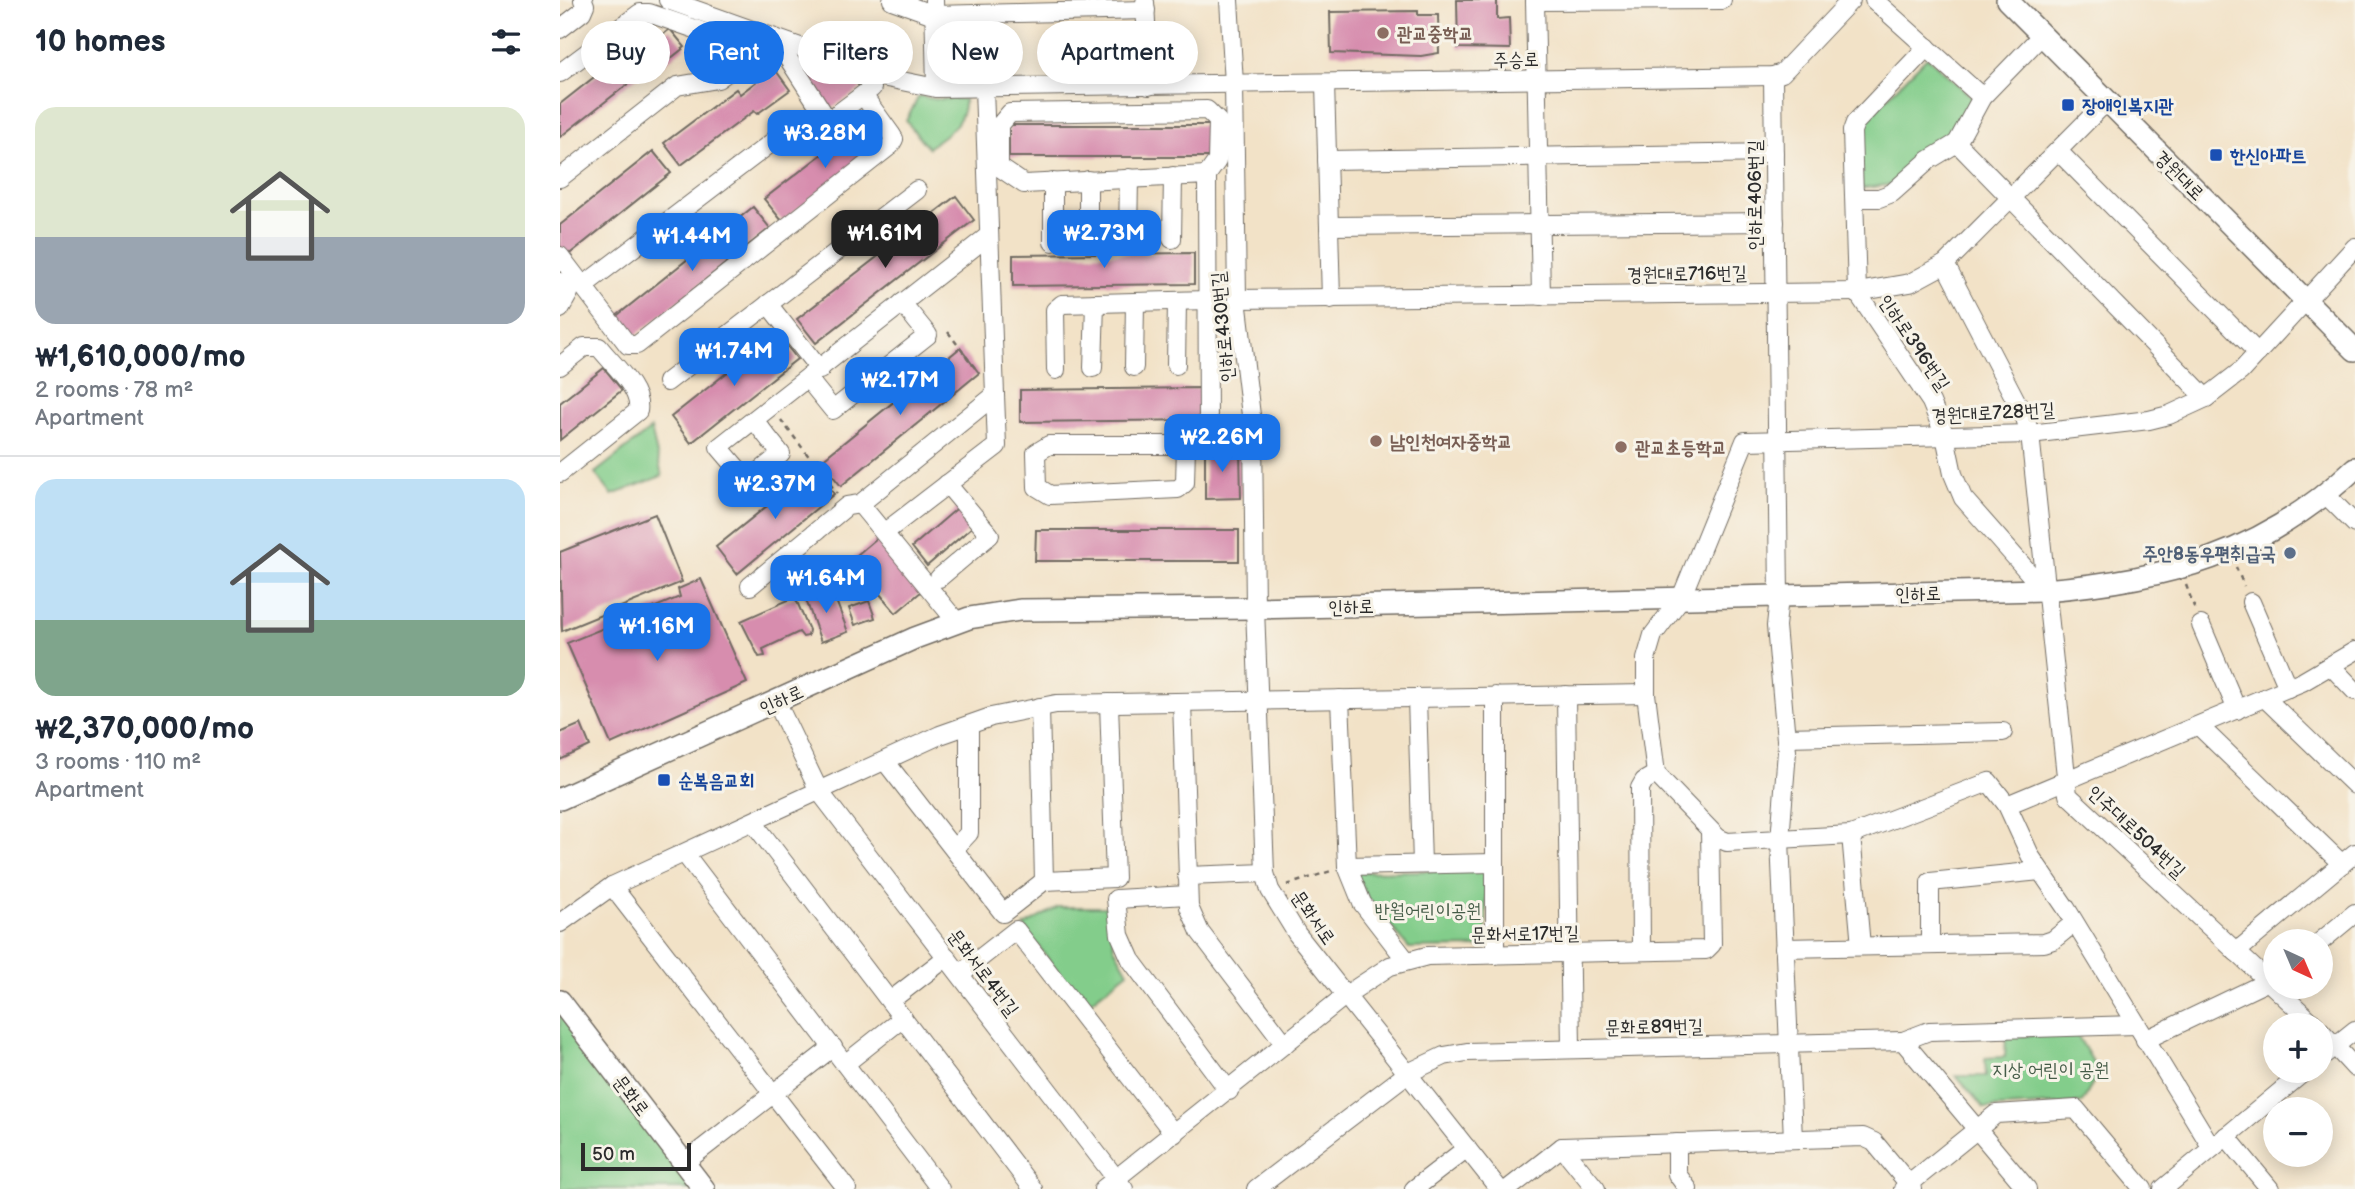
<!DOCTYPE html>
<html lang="en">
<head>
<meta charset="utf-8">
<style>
  :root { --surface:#fff; --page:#f2f2f3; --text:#1f2937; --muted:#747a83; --line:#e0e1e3; --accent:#1a73e8 }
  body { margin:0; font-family:"Balsamiq Sans","Poor Story",sans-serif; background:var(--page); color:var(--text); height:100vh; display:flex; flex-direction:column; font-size:26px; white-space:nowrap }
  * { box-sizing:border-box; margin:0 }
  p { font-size:23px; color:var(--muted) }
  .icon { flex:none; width:38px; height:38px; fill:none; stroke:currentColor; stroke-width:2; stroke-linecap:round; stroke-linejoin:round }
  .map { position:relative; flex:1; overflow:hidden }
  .panel { display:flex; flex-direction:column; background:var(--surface); width:560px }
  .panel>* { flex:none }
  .hud { position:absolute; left:21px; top:21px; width:665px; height:63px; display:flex; gap:14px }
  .needle { width:46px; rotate:136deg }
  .buttons { position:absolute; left:1703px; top:929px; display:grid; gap:14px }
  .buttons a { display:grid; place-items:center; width:70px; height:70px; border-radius:50%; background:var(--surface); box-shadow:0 4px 18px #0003; font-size:35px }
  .scale { position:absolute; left:21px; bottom:18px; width:110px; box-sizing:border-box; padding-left:7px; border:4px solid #2b2b2b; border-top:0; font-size:19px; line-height:24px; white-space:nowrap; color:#2b2b2b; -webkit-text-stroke:5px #f7f3e8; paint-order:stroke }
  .price { position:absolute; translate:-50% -60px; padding:0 16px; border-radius:14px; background:var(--accent); color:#fff; font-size:23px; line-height:46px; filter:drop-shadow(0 2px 4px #0008) }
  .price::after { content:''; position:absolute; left:50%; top:42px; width:21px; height:16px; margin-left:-10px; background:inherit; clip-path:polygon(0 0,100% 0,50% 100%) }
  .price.on { background:#222; color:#fff }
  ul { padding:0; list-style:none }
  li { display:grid; align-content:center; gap:14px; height:371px; padding:0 35px }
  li+li { border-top:2px solid var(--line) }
  li span { display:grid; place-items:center; height:217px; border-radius:21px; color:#555 }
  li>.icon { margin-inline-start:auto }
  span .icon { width:126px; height:126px; fill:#fffc; stroke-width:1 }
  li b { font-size:30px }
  h2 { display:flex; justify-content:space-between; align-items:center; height:84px; padding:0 35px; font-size:30px }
  .pill { padding:0 24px; border-radius:32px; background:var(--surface); box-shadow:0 4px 18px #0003; font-size:24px; line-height:63px }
  .pill.on { background:var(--accent); color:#fff }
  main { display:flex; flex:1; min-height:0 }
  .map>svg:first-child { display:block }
  .green { fill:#83cd8b; stroke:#577c5b; stroke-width:2 }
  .building { fill:#d78dae }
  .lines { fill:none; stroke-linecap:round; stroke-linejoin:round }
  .minor-casing { stroke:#716b62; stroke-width:20 }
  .major-casing { stroke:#716b62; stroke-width:24 }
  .path { stroke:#716b62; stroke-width:2.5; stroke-dasharray:5 5; stroke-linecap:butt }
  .minor { stroke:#fff; stroke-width:18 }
  .major { stroke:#fff; stroke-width:21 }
  .education-dot { fill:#8d6e63; stroke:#f7f3e8; stroke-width:2.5 }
  .transit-dot { fill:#1a4fb4; stroke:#f7f3e8; stroke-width:2.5 }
  .service-dot { fill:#5c6f8a; stroke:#f7f3e8; stroke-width:2.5 }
  .labels { text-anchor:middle; stroke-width:6; stroke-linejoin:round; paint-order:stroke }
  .education-label { font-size:19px; font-weight:bold; fill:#785e54; stroke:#f7f3e8; text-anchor:start }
  .street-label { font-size:19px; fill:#2b2b2b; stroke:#f7f3e8 }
  .transit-label { font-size:19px; font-weight:bold; fill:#164399; stroke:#f7f3e8; text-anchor:start }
  .service-label { font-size:19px; font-weight:bold; fill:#4e5e75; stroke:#f7f3e8; text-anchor:end }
  .park-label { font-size:19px; fill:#455c48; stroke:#f7f3e8 }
</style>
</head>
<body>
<main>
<section class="panel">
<h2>10 homes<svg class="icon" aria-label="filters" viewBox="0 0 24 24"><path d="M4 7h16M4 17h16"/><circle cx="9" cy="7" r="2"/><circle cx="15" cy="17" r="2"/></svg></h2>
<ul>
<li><span style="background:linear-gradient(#dfe7d0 60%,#9aa5b1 0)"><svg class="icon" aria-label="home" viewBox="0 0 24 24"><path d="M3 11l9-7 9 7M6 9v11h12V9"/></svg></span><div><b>₩1,610,000/mo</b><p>2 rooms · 78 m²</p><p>Apartment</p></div></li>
<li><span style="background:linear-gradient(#bfe0f5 65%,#7fa58c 0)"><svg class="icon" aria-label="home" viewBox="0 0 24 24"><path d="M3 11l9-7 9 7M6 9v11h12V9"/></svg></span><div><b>₩2,370,000/mo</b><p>3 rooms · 110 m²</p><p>Apartment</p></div></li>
</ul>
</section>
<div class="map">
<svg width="1795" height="1189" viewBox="0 0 1795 1189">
  <rect width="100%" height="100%" fill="#f7f3e8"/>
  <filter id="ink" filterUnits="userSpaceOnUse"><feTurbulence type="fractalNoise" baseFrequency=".0143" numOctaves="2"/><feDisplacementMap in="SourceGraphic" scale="14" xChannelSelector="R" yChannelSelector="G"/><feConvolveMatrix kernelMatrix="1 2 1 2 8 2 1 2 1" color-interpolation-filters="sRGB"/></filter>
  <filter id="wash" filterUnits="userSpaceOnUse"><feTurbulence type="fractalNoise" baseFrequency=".00686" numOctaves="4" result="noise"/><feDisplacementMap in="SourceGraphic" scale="28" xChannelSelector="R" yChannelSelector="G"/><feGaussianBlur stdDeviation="1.57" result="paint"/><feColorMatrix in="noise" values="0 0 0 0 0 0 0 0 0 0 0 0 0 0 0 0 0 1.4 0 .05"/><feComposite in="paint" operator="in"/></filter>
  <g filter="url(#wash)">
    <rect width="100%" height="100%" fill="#f2e2c7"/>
    <g class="green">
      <path d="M 1367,57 L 1413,98 L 1395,140 L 1334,184 L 1298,189 L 1300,125 Z"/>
      <path d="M 359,96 L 374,99 L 404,99 C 406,124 385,134 368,148 L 346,121 Z"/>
      <path d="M 91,429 L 102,476 L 52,495 L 35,473 Z"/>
      <path d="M 926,870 L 926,947 L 849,948 L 808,899 L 795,872 Z"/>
      <path d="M 498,907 L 549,907 L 554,947 L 568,972 L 523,1007 L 464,926 Z"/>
      <path d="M 0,1012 L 137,1189 L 0,1189 Z"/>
      <path d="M 1516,1033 L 1539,1072 L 1522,1103 L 1424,1108 L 1396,1076 L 1426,1076 L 1425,1058 L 1445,1057 L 1446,1036 Z"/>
    </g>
    <g id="blocks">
      <g class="building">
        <path d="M 897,0 L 937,0 L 937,19 L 949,18 L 950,49 L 898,48 Z"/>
        <path d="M 858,11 L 858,15 L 878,15 L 879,53 L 861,56 L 771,53 L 770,12 Z"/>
        <path d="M 110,29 L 125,47 L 91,74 L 87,69 L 0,137 L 0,104 L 71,48 L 77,55 Z"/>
        <path d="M 147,42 L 158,44 L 171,59 L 161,67 L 158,64 L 149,71 L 142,63 L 149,57 Z"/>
        <path d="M 245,61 L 292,77 L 301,89 L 269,110 L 239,65 Z"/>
        <path d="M 214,68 L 230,90 L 197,114 L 194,111 L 121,165 L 104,143 L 176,89 L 180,94 Z"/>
        <path d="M 309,118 L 325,141 L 222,221 L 204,199 Z"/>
        <rect x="449" y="125" width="203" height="32"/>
        <path d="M 93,151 L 111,173 L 7,256 L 0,248 L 0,225 Z"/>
        <path d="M 396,196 L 414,220 L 256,343 L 237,319 Z"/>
        <path d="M 193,207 L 210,228 L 71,339 L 54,318 Z"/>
        <path d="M 634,253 L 634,284 L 453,286 L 453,255 Z"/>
        <path d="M 217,333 L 237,359 L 131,443 L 111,417 Z"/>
        <path d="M 400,348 L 419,373 L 281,486 L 261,461 Z"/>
        <path d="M 44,368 L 62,390 L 0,440 L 0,403 Z"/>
        <path d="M 642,388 L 641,420 L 460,422 L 460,390 Z"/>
        <path d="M 645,447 L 680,451 L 681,498 L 645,499 Z"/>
        <path d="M 254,468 L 274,494 L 177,574 L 156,547 Z"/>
        <path d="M 402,504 L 419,521 L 367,566 L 352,547 Z"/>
        <path d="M 95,514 L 122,582 L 2,631 L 0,552 Z"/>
        <path d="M 476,530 L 679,530 L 679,561 L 475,561 Z"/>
        <path d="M 317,538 L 362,591 L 336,613 L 291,560 Z"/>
        <path d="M 141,579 L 187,683 L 51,744 L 7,643 L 120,597 L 118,589 Z"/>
        <path d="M 261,588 L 265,596 L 273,593 L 288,632 L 261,642 L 244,594 Z"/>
        <path d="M 235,597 L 249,630 L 248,636 L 243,637 L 239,632 L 203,649 L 205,656 L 199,657 L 181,621 Z"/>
        <path d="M 309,601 L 315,618 L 295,625 L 289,608 Z"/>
        <path d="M 21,724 L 30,746 L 0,760 L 0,733 Z"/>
      </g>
    </g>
  </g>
  <g filter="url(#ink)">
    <use href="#blocks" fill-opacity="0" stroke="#716b62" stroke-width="2"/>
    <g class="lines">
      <defs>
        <g id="minor">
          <path d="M 108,0 L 327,78 L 376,88 L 1213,76 L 1222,73 L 1291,0"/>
          <path d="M 332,0 L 374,15 L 586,10"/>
          <path d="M 374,0 L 376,88"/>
          <path d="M 669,0 L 674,84 L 677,299 L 693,432 L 695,608 L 705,873 L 710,890 L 737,934 L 939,1189"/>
          <path d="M 975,0 L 981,296"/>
          <path d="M 1314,0 L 1422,97"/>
          <path d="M 975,1 L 1162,0"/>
          <path d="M 585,2 L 589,86"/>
          <path d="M 0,29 L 22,12 L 25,5 L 23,0"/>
          <path d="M 1367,47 L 1295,123 L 1292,131 L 1297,292 L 1371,402 L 1385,436 L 1393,474 L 1403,498 L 1484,590"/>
          <path d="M 0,73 L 80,13 L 89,13 L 196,50"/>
          <path d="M 1213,76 L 1219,597 L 1216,626 L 1227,751 L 1220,840 L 1233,1139"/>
          <path d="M 765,83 L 771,299"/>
          <path d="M 1397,143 L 1646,398"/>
          <path d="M 1498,151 L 1698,353"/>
          <path d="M 767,160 L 1214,153"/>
          <path d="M 647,175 L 464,184 L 439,167 L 439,126 L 450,113 L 647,110 L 658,121 L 657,161 L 647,175 L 648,431"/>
          <path d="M 0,178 L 117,86 L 158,79 L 215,38 L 267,119"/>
          <path d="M 528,180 L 528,239"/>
          <path d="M 1295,198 L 1319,198 L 1332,193 L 1369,160 L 1397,143 L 1422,97 L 1482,35"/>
          <path d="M 769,226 L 1215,222"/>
          <path d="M 568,236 L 569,178"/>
          <path d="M 612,239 L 613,176"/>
          <path d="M 493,242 L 493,182"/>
          <path d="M 0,256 L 68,345 L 77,345 L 330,146 L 334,139 L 331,134 L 303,95"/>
          <path d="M 1385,264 L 1465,418 L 1470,434 L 1508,795 L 1756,1026"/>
          <path d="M 0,282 L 9,293 L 0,309"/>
          <path d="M 23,286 L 236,124 L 272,118 L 312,88"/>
          <path d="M 677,299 L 1297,292 L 1350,283 L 1385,264 L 1547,101"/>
          <path d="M 208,304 L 260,370"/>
          <path d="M 616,365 L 617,301"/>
          <path d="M 0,366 L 24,347 L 39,347 C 52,364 82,389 78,411 L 0,473"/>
          <path d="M 574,367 L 575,302"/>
          <path d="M 533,368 L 535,303"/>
          <path d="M 496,370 L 495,310 L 502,304 L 647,300"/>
          <path d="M 248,379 L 273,410 L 368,335 L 342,303"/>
          <path d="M 107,382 L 357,190"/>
          <path d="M 194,420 L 221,454 L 188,481 L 159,447 L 428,236"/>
          <path d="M 626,445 L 489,445 L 476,453 L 477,487 L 490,495 L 618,489 L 625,483 L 626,445 L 648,431 L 693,432"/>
          <path d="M 1765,494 L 1795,524"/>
          <path d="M 300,504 L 396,621"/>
          <path d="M 325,532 L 437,446 L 435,395"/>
          <path d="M 379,578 L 430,535 L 387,484"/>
          <path d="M 190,586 L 287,506 L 300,504 L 435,395 L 424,88"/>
          <path d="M 1691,602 L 1728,688"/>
          <path d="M 1641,625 L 1677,710"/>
          <path d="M 1772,667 L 1795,691"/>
          <path d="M 1006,695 L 1011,1049"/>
          <path d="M 857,698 L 862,864"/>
          <path d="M 1705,698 L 1795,785"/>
          <path d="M 780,699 L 787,866 L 802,903 L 846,960"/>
          <path d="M 216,701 L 259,791 L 564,1189"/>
          <path d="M 622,702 L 629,907 L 640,932 L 725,1044"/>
          <path d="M 480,707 L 484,881"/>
          <path d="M 1639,726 L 1782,864"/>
          <path d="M 1226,737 L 1443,732"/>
          <path d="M 325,761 L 443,913 L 484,881"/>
          <path d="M 1447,805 L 1742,682 L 1795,651"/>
          <path d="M 193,822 L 473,1189"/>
          <path d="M 1291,835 L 1301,946"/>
          <path d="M 394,849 L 409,833 L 409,725"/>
          <path d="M 125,854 L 380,1189"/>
          <path d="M 787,866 L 934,863"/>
          <path d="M 627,876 L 705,873"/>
          <path d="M 484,881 L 555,878 L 549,703"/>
          <path d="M 52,886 L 287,1189"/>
          <path d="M 628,895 L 556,899 L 560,935 L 571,960 L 669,1091"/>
          <path d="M 0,923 L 52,886 L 380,735 L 431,717 L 496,704 L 1086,694"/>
          <path d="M 1760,942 L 1795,913"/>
          <path d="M 1370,945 L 1370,882 L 1480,871"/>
          <path d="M 1224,948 L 1484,943 L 1493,940 L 1514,923"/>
          <path d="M 1081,951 L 1080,788 L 1084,781 L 1096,774"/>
          <path d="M 1676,952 L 1795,853"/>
          <path d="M 935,955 L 935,696"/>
          <path d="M 400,974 L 456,930 L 614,1134"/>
          <path d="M 330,1001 L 387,957"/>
          <path d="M 1760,1030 L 1795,1068"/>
          <path d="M 1585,1040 L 1715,978"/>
          <path d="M 1343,1041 L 1369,1031 L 1576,1025"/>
          <path d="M 1760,1058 L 1795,1030"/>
          <path d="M 285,1064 L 343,1018"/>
          <path d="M 1666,1136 L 1710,1189"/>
          <path d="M 1117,1143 L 1117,1174 L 1128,1189"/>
          <path d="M 1002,1147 L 1036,1189"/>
          <path d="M 1652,1148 L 1506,908 L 1471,857 L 1447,805 L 1429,782 L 1291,835 L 1167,842 L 1158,838 L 1096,774 L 1086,694 L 1086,659 L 1093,635 L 1121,598 L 1185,441 L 1470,434 L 1589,420 L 1609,415 L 1646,398 L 1681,371 L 1795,247"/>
          <path d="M 124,1163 L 273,1047"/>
          <path d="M 543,1189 L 786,995 L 830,966 L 867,956 L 1146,950 L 1152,944 L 1150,831"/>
          <path d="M 696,1189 L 848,1073 L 884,1056 L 907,1052 L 1343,1041 L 1467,1189"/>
          <path d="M 854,1189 L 907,1148"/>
          <path d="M 948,1189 L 1002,1147 L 1303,1137 L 1314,1142 L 1353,1189"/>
          <path d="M 1343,1189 L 1436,1114 L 1516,1109 L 1583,1189"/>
          <path d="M 1603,1189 L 1745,1071"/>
        </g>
        <g id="major">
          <path d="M 1447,0 L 1795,350"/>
          <path d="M 0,799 L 355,638 L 409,618 L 460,610 L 695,608 L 1484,590 C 1607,580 1703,555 1795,468"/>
          <path d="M 0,1001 L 144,1189"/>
        </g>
      </defs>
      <use href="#minor" class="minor-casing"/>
      <use href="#major" class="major-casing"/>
      <g class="path">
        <path d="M 388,332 L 418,372"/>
        <path d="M 221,420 L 277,493"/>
        <path d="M 1676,567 L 1684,586"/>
        <path d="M 1626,585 L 1636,612"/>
        <path d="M 727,885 L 774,870"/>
      </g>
      <use href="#minor" class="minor"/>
      <use href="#major" class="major"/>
    </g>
  </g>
  <g class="education-dot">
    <circle cx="823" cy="33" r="7"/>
    <circle cx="816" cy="441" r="7"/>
    <circle cx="1061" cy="447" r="7"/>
  </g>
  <g class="transit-dot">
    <rect x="1501" y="98" width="14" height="14" rx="3.5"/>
    <rect x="1649" y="148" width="14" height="14" rx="3.5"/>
    <rect x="97" y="773" width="14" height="14" rx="3.5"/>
  </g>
  <circle class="service-dot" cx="1730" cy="553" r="7"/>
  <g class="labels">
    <g class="education-label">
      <text x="837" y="40">관교중학교</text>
      <text x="830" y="448">남인천여자중학교</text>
      <text x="1075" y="454">관교초등학교</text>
    </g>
    <g class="street-label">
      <text transform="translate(956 59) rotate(-1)" y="7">주승로</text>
      <text transform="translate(1620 175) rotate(45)" y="7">경원대로</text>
      <text transform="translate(1194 195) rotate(-90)" y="7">인하로406번길</text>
      <text transform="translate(1127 273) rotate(-1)" y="7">경원대로716번길</text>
      <text transform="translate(662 327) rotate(-95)" y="7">인하로430번길</text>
      <text transform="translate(1355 342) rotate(56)" y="7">인하로396번길</text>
      <text transform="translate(1433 412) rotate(-3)" y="7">경원대로728번길</text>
      <text transform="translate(1358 593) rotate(-1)" y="7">인하로</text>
      <text transform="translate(791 606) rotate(-1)" y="7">인하로</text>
      <text transform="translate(221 699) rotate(-24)" y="7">인하로</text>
      <text transform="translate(1577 831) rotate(43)" y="7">인주대로504번길</text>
      <text transform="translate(754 917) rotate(55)" y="7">문화서로</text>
      <text transform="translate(965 933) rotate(-1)" y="7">문화서로17번길</text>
      <text transform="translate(424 972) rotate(53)" y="7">문화서로4번길</text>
      <text transform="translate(1094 1026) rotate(-1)" y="7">문화로89번길</text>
      <text transform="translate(72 1095) rotate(53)" y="7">문화로</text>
    </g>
    <g class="transit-label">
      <text x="1522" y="112">장애인복지관</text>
      <text x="1670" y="162">한신아파트</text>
      <text x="118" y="787">순복음교회</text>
    </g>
    <g class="service-label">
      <text x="1716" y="560">주안8동우편취급국</text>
    </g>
    <g class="park-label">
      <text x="868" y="917">반월어린이공원</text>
      <text x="1491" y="1076">지상 어린이 공원</text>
    </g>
  </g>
</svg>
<div class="buttons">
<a><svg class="needle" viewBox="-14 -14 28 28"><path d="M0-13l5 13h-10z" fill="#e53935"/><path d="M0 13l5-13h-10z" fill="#747a83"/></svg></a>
<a>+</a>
<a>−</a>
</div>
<div class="scale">50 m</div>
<b class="price" style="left:265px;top:170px">₩3.28M</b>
<b class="price on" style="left:325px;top:270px">₩1.61M</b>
<b class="price" style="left:544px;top:270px">₩2.73M</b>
<b class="price" style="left:132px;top:273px">₩1.44M</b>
<b class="price" style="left:174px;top:388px">₩1.74M</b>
<b class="price" style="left:340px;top:417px">₩2.17M</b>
<b class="price" style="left:662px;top:474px">₩2.26M</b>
<b class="price" style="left:215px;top:521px">₩2.37M</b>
<b class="price" style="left:266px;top:615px">₩1.64M</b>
<b class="price" style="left:97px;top:663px">₩1.16M</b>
<div class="hud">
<a class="pill">Buy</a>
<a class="pill on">Rent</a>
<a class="pill">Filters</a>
<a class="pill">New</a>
<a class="pill">Apartment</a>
</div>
</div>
</main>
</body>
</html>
